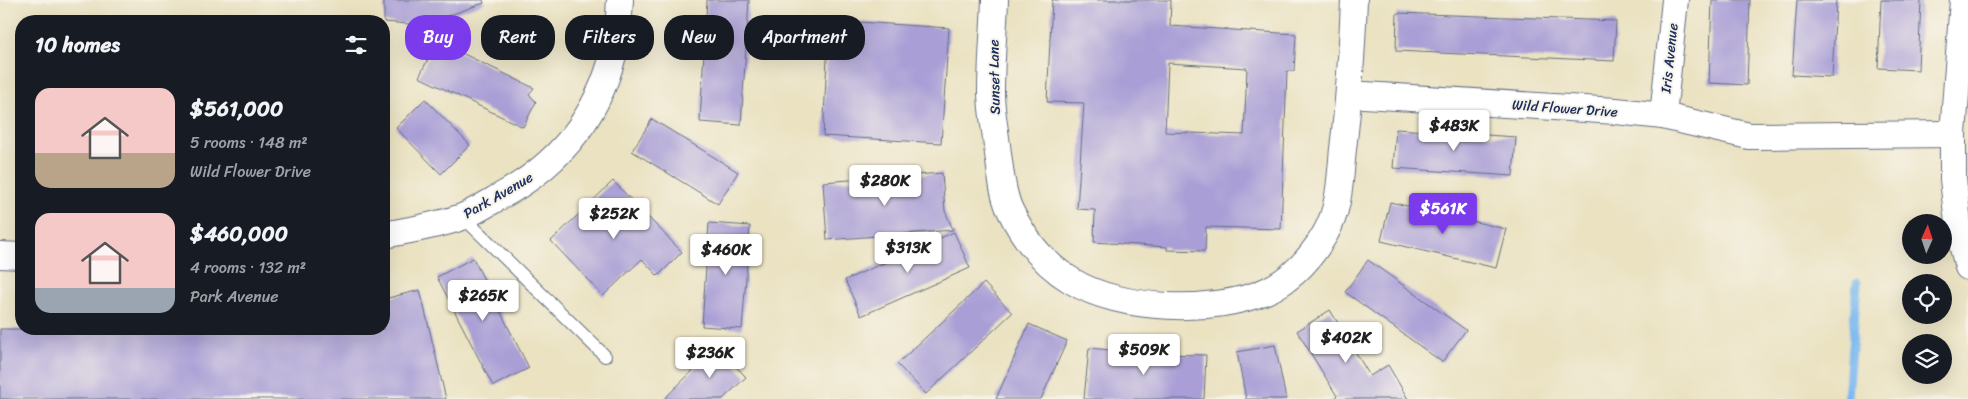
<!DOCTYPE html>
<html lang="en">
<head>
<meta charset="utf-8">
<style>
  :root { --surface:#171b24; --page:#242831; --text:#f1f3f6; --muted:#9ea1a6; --accent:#7c3aed }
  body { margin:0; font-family:Sriracha,sans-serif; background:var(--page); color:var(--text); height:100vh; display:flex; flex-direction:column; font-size:19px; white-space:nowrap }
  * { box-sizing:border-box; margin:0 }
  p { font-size:16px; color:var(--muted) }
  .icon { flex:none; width:28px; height:28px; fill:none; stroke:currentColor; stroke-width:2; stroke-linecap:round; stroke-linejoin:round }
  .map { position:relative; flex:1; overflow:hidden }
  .panel { position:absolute; left:15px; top:15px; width:375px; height:320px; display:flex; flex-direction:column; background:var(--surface); border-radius:20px; box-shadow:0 5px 20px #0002 }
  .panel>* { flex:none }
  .top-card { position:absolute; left:405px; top:15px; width:475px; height:45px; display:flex; gap:10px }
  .needle { width:32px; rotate:3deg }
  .tools { position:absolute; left:1902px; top:214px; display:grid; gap:10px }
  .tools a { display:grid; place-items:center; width:50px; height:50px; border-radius:50%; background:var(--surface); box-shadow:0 5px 20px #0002; font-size:25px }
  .price { position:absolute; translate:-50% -42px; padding:0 11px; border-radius:5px; background:#fff; color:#222; font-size:16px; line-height:32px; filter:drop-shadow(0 1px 2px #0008) }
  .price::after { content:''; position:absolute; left:50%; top:30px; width:15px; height:11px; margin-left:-8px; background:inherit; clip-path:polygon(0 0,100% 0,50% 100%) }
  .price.on { background:var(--accent); color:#fff }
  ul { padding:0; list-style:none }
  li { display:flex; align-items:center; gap:15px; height:125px; padding:0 20px }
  li span { display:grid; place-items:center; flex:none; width:140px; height:100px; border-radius:15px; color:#555 }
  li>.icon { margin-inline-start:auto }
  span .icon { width:60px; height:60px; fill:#fffc; stroke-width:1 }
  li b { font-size:21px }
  h2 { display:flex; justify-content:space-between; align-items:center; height:60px; padding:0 20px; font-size:21px }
  .chip { padding:0 18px; border-radius:20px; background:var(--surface); box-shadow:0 5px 20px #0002; font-size:18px; line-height:45px }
  .chip.on { background:var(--accent); color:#fff }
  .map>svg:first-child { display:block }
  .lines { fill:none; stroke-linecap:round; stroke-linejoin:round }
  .stream { stroke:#7db9ef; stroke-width:9 }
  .building { fill:#a99ed6; fill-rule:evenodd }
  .lane-casing { stroke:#636e81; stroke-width:14 }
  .street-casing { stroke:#636e81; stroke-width:28 }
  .lane { stroke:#fff; stroke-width:12 }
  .street { stroke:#fff; stroke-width:26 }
  .labels { text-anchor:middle; stroke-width:4; stroke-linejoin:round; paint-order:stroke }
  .street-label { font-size:14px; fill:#1b2f5e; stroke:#f7f3e8 }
</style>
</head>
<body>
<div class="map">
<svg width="1968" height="399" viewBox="0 0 1968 399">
  <rect width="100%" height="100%" fill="#f7f3e8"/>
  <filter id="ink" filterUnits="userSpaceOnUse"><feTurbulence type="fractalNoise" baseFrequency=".02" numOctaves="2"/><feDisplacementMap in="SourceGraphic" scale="10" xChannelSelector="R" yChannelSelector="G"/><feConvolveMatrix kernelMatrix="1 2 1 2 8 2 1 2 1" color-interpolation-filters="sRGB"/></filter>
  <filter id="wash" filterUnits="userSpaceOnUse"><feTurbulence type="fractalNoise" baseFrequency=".0096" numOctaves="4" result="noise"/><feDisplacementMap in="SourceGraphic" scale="20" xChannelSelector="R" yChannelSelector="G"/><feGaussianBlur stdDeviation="1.12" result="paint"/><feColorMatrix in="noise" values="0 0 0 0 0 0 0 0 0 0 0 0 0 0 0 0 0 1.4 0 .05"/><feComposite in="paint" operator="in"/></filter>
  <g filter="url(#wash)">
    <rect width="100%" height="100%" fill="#eae2c1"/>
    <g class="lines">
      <path class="stream" d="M 1848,399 L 1857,283"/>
    </g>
    <g id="blocks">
      <g class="building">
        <path d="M 384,0 L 483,0 L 484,3 L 422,25 L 384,22 Z"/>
        <path d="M 707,0 L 749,0 L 741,125 L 700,122 Z"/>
        <path d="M 1052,0 L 1171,0 L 1170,26 L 1296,34 L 1294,71 L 1287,71 L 1281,229 L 1206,227 L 1205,251 L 1167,250 L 1167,247 L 1094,242 L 1095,210 L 1077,209 L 1084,103 L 1047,102 ZM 1168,63 L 1247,68 L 1244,135 L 1165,132 Z"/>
        <path d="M 1712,0 L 1750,0 L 1747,85 L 1709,83 Z"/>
        <path d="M 1797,0 L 1836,0 L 1832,77 L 1792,75 Z"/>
        <path d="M 1881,0 L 1921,0 L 1918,70 L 1878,68 Z"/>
        <path d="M 1397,13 L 1616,21 L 1614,61 L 1396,51 Z"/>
        <path d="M 829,20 L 949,28 L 941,143 L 823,136 Z"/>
        <path d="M 437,41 L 534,88 L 529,94 L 536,102 L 523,127 L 419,77 Z"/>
        <path d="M 425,99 L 470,145 L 441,174 L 396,128 Z"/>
        <path d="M 652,119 L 738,172 L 718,204 L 632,151 Z"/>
        <path d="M 1396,129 L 1516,137 L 1513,176 L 1393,168 Z"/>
        <path d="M 942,173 L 945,211 L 953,230 L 827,240 L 823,182 Z"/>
        <path d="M 613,181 L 682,252 L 658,276 L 642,259 L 603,296 L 551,241 Z"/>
        <path d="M 1390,202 L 1506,229 L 1496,268 L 1381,241 Z"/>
        <path d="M 709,223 L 750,226 L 742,329 L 702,326 Z"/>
        <path d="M 954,232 L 970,268 L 861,316 L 845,280 Z"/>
        <path d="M 473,258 L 529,368 L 493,386 L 437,277 Z"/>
        <path d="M 1368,260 L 1466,330 L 1442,362 L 1345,292 Z"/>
        <path d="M 984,283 L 1012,313 L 926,394 L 897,364 Z"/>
        <path d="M 420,290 L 446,399 L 0,399 L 0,329 L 384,329 L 384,299 Z"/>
        <path d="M 1330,310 L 1370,376 L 1388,365 L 1408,399 L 1333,399 L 1337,396 L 1297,331 Z"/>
        <path d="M 1029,324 L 1067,341 L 1041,399 L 996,399 Z"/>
        <path d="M 1275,345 L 1286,399 L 1246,399 L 1237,352 Z"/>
        <path d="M 717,347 L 746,377 L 723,399 L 664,399 Z"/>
        <path d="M 1089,348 L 1153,354 L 1206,355 L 1204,399 L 1084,399 Z"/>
      </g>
    </g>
  </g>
  <g filter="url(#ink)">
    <use href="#blocks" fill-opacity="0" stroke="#636e81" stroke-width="1"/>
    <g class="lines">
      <defs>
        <path id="lane" d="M 463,217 L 605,356"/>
        <g id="street">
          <path d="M 995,0 C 994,30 991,61 991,92 C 991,112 996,133 998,154 C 1001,173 1002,193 1010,210 C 1024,239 1045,265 1072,281 C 1120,311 1215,314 1266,291 C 1291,280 1311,258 1325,234 C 1340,209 1340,178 1343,149 C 1349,100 1352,50 1354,0"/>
          <path d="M 1963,0 L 1953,134 L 1953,179 L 1959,232 L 1968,267"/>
          <path d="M 1349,94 L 1616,111 L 1663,116 L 1749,136 L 1953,134"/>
          <path d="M 1663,116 L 1675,0"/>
          <path d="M 384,235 C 410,230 436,226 462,217 C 474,212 487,204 499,197 C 563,163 603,110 617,38 C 619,26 619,12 620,0"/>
          <path d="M 0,255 L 21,256"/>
        </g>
      </defs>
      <use href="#lane" class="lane-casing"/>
      <use href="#street" class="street-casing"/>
      <use href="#lane" class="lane"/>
      <use href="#street" class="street"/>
    </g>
  </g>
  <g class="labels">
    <g class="street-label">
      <text transform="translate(1669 58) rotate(-84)" y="5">Iris Avenue</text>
      <text transform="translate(994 77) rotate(-91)" y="5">Sunset Lane</text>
      <text transform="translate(1565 108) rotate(4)" y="5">Wild Flower Drive</text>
      <text transform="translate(498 195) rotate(-30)" y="5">Park Avenue</text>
    </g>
  </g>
</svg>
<div class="tools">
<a><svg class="needle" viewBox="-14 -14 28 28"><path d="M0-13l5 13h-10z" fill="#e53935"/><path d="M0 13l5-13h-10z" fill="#9ea1a6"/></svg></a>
<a><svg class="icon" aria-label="locate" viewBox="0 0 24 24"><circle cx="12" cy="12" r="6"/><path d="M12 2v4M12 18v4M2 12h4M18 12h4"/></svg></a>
<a><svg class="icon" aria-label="layers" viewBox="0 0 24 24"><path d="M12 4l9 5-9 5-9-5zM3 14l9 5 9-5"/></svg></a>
</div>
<b class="price" style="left:1454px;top:152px">$483K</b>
<b class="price" style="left:885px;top:207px">$280K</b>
<b class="price on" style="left:1443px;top:235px">$561K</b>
<b class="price" style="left:614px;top:240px">$252K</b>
<b class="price" style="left:908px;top:274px">$313K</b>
<b class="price" style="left:726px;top:276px">$460K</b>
<b class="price" style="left:483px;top:322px">$265K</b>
<b class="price" style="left:1346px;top:364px">$402K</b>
<b class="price" style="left:1144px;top:376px">$509K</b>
<b class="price" style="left:710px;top:379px">$236K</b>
<div class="top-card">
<a class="chip on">Buy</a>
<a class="chip">Rent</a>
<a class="chip">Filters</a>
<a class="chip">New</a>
<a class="chip">Apartment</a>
</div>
<section class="panel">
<h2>10 homes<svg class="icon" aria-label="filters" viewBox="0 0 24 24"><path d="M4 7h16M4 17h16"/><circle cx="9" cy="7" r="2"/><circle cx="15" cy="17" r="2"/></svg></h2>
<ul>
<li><span style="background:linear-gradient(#f6c9c9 65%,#b9a48a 0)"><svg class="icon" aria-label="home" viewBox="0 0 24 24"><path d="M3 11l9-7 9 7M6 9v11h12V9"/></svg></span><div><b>$561,000</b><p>5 rooms · 148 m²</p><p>Wild Flower Drive</p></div></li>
<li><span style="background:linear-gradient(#f6c9c9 75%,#9aa5b1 0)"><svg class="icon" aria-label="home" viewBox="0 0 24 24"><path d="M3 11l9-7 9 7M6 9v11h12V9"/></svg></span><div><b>$460,000</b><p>4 rooms · 132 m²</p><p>Park Avenue</p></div></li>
</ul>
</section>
</div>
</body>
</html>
